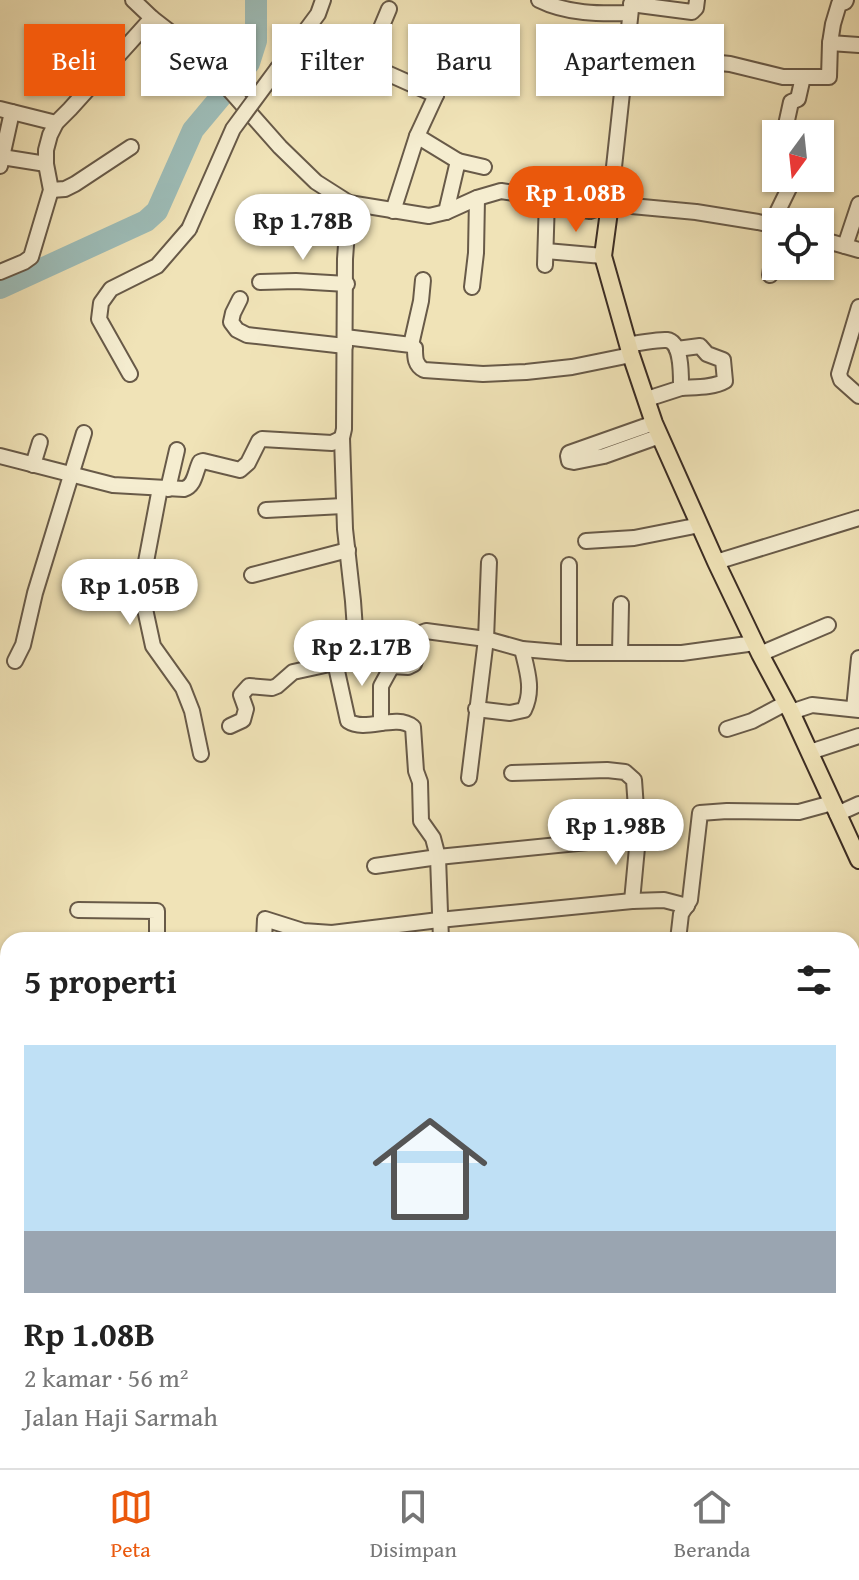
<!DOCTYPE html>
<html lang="id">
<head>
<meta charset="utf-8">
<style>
  :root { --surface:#fff; --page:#f2f2f2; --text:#222; --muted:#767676; --line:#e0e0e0; --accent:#ea580c }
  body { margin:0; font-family:"Gentium Book Plus",serif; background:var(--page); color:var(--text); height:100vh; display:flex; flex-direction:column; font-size:30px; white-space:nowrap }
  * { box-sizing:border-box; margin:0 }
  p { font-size:26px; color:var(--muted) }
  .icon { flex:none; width:44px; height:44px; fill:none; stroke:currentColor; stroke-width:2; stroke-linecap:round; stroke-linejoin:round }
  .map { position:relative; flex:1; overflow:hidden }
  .side { position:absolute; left:0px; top:932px; width:860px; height:536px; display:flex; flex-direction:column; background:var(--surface); border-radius:24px 24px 0 0; box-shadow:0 2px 6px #0004 }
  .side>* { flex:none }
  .guide { position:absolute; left:24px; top:24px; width:812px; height:72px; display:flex; gap:16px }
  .needle { width:52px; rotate:195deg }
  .controls { position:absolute; left:762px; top:120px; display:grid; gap:16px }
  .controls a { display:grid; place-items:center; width:72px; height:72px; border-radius:0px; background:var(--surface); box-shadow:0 2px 6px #0004; font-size:40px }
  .price { position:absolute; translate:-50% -68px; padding:0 18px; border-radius:28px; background:#fff; color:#222; font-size:26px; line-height:52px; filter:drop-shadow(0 2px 4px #0008) }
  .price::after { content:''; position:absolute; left:50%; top:48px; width:24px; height:18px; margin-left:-12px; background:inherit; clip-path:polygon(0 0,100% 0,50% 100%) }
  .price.current { background:var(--accent); color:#fff }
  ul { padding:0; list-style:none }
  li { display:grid; align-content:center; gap:16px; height:424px; padding:0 24px }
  li span { display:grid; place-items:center; height:248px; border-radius:0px; color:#555 }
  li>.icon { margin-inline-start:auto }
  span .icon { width:144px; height:144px; fill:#fffc; stroke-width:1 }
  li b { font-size:34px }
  h2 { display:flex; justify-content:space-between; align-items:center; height:96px; padding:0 24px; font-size:34px }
  .pill { padding:0 28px; border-radius:0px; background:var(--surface); box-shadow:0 2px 6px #0004; font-size:28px; line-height:72px }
  .pill.current { background:var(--accent); color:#fff }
  .tabs { display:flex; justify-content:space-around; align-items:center; height:112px; border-top:2px solid var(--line); background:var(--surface); font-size:22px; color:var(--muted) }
  .tabs a { display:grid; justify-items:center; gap:4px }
  .tabs .current { color:var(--accent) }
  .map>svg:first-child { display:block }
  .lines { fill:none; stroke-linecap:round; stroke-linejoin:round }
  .river { stroke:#9dbcb7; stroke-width:22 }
  .minor-casing { stroke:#685a48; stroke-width:18 }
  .major-casing { stroke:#3b2c23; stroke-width:20 }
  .minor { stroke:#f5edd0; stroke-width:14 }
  .major { stroke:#f0e3b7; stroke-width:16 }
  .minor-bridge-casing { stroke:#685a48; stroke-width:18; stroke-linecap:butt }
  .minor-bridge { stroke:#f5edd0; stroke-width:14 }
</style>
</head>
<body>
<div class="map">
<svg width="859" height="1468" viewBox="0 0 859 1468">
  <rect width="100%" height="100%" fill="#f0e3b7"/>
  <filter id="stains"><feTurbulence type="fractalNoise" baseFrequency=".0025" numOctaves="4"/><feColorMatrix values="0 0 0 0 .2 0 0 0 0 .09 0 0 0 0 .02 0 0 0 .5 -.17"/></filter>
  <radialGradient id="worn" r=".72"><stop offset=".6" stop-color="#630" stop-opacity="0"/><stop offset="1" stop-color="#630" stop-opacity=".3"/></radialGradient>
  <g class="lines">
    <path class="river" d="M 0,288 L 146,221 L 157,211 L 193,130 L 249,63 L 256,41 L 256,0"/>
    <defs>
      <g id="minor">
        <path d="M 133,0 L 152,18 L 196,52 L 280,147 L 316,182 L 349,203 L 429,216 L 446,212 L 477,198 L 501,191 L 547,198 L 571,208 L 590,211 L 610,204 L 696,212 L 758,222 L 776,226"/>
        <path d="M 539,0 C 567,14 600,14 630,13"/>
        <path d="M 631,4 L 692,12 L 696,8 L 697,0"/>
        <path d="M 389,9 L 368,59 L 368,63 L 371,66 L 436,95"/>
        <path d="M 830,43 L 859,45"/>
        <path d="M 625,62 L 693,72 L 703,69 L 710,62 L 730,64 L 783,77 L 829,77 L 830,43 L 833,24 L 839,4 L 845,2 L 846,0"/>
        <path d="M 278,68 L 318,14 L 323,0"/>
        <path d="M 0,109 L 56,123"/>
        <path d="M 784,134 L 791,102 L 798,99 L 803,77"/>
        <path d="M 417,136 L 458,161"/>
        <path d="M 2,157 L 46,164"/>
        <path d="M 0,166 L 12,112"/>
        <path d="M 51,190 L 65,189 L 75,184 L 131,147"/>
        <path d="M 349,203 L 345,259 L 344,429 L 342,438 L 345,529 L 353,601 L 357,658"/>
        <path d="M 610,204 L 632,0"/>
        <path d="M 393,211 L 417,136 L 436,95 L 446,60"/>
        <path d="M 446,212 L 458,161 L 484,167"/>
        <path d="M 771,225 L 794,178"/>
        <path d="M 820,239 L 859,250"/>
        <path d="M 845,246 L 859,204"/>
        <path d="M 546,251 L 603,256"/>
        <path d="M 545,265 L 547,198"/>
        <path d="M 0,272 L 24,262 L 31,257 L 51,190 L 46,164 L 46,150 L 50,135 L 56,123 L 70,109 L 152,18"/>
        <path d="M 770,275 L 776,236"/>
        <path d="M 260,282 L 296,281 L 347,284"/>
        <path d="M 472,287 L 476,253 L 477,198"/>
        <path d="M 240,299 L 233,313 L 231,322 L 237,330 L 247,335 L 345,346"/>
        <path d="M 859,307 L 839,374 L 841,380 L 859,396"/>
        <path d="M 345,337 L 411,345 L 415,348 C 415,358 415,365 424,370 L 483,374 L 526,372 L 572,367 L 631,355"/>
        <path d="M 628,344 C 640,344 656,339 667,340 C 682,342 681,376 681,388 L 647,399"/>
        <path d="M 411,345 L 421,301 L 423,280"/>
        <path d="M 677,349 L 700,346 L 707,354 L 723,360 L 725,381 C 713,388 695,387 681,388"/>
        <path d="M 130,374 L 99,319 L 101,303 L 111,289 L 157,266 L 189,229"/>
        <path d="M 654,423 L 569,453 L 568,456 L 569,461 L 574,462 L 604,456 L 660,436"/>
        <path d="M 0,456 L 113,485 L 184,489 C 195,486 195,472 200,462 L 203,461 L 240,470 L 248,463 L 259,441 L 262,439 L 332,443 L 342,438"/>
        <path d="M 33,465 L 40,442"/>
        <path d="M 160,488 L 145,567 L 145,609 L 153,646 L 183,688 L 192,711 L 201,754"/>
        <path d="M 168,489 L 177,450"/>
        <path d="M 266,510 L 343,506"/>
        <path d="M 586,541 L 634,538 L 700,525"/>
        <path d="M 716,562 L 859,518"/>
        <path d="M 252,575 L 348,550"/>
        <path d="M 569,653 L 569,565"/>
        <path d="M 620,653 L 621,604"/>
        <path d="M 760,654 L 828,625"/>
        <path d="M 15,661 L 23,645 L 35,593 L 84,433"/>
        <path d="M 335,662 L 348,721 C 366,733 395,713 413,727 L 416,771 L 420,782 L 421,821 L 433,838 L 438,857 L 441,940"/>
        <path d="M 476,709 L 510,713 L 524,710 C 534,690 527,670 522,649"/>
        <path d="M 854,709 L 859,658"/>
        <path d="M 791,712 L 812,705 L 859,710"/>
        <path d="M 381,723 L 381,686 L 392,666"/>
        <path d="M 230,726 L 243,720 L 246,709 L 241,695 L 249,686 L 272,688 L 277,686 L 293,672 L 357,658 L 392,666 L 408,667 L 414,664 C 418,654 416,643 421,633 L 426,631 L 486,639 L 522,649 L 569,653 L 682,653 L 755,643"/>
        <path d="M 727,729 L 752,721 L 786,703"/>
        <path d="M 810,752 L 859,736"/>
        <path d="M 512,773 L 607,770 L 625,772 L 634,780 L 638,837 L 632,901"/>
        <path d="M 469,778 L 486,639 L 489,562"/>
        <path d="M 837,814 L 859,804"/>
        <path d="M 375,866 L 438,857 L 638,837"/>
        <path d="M 78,910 L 157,911 L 157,940"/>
        <path d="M 264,940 L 265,919 L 303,931 L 332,933 L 439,920 L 632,901 L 664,900 L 687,906"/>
        <path d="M 678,940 L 681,914 L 690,900 L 700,813 L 727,811 L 799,812 L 832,803"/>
        <path d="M 852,1006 L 859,1004"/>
        <path d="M 0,1092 L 8,1091"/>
        <path d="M 852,1170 L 859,1166"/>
        <path d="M 0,1434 L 8,1425"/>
        <path d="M 31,1465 L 50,1460"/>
        <path d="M 58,1468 L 60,1460"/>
        <path d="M 495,1468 L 501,1460"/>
      </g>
      <path id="major" d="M 610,204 L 603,256 L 631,355 L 654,423 L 716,562 L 760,654 L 791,712 L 859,860"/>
    </defs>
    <use href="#minor" class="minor-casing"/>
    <use href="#major" class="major-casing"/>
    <use href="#minor" class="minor"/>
    <use href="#major" class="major"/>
    <defs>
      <path id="minor-bridge" d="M 189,229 L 233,129 L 278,68"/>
    </defs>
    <use href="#minor-bridge" class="minor-bridge-casing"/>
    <use href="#minor-bridge" class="minor-bridge"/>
  </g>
  <rect width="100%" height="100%" filter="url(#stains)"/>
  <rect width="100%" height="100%" fill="url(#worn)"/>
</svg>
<div class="controls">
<a><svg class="needle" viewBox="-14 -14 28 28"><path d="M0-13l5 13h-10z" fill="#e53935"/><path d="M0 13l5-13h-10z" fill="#767676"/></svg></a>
<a><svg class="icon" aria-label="locate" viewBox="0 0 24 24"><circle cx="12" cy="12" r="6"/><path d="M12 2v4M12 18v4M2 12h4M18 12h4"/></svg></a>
</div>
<b class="price current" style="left:576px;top:234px">Rp 1.08B</b>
<b class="price" style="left:303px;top:262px">Rp 1.78B</b>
<b class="price" style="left:130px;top:627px">Rp 1.05B</b>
<b class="price" style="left:362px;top:688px">Rp 2.17B</b>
<b class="price" style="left:616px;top:867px">Rp 1.98B</b>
<div class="guide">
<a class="pill current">Beli</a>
<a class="pill">Sewa</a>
<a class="pill">Filter</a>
<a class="pill">Baru</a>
<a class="pill">Apartemen</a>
</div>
<section class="side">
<h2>5 properti<svg class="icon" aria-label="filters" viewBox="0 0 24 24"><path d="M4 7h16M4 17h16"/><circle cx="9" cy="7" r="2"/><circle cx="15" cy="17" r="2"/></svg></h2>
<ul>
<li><span style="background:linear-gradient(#bfe0f5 75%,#9aa5b1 0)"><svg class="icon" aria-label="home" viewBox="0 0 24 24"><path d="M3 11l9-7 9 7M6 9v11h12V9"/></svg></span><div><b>Rp 1.08B</b><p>2 kamar · 56 m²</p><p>Jalan Haji Sarmah</p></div></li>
</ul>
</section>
</div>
<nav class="tabs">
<a class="current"><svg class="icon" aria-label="map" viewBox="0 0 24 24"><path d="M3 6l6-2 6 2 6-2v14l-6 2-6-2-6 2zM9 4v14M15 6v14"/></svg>Peta</a>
<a><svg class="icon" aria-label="saved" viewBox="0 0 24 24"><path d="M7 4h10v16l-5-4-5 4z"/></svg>Disimpan</a>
<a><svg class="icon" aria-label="home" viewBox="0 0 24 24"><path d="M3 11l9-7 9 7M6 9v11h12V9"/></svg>Beranda</a>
</nav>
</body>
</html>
